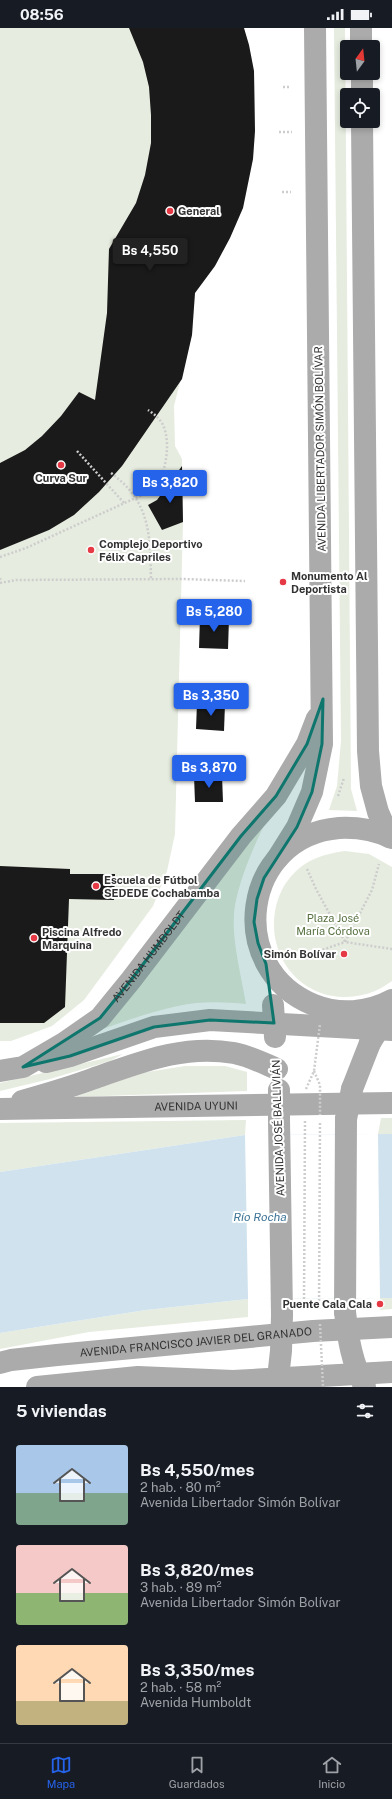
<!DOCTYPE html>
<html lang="es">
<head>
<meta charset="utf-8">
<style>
  :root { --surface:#171b24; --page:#242831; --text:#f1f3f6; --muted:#9ea1a6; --line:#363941; --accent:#2563eb }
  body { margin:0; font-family:"Public Sans",sans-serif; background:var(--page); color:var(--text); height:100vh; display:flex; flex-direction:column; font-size:15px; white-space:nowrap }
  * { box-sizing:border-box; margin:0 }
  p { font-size:13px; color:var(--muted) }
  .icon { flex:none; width:22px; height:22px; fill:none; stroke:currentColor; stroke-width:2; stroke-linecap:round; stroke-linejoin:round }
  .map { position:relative; height:1359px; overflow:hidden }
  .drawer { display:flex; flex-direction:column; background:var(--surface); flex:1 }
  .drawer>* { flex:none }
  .needle { width:26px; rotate:15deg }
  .fabs { position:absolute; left:340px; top:12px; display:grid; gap:8px }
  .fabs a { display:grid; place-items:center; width:40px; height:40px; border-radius:4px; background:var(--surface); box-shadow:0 2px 6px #0003; font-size:20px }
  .price { position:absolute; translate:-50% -34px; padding:0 9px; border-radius:4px; background:var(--accent); color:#fff; font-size:13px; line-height:26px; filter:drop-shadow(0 1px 2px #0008) }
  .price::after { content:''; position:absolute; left:50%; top:24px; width:12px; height:9px; margin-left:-6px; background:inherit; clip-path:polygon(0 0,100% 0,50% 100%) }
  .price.active { background:#222; color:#fff }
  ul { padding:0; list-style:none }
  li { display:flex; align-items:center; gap:12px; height:100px; padding:0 16px }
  li span { display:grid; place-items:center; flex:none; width:112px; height:80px; border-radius:4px; color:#555 }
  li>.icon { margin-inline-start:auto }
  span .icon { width:48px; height:48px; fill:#fffc; stroke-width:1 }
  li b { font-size:17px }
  h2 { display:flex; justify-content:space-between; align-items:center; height:48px; padding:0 16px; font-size:17px }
  .status { display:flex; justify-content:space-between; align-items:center; height:28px; padding:0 20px; background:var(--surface); direction:ltr }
  .status svg { height:11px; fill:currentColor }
  .menu { display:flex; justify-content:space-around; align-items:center; height:56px; border-top:1px solid var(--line); background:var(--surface); font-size:11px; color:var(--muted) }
  .menu a { display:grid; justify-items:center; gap:2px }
  .menu .active { color:var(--accent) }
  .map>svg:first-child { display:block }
  .green { fill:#e6ecdf }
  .water { fill:#cfe2ee }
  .pier { fill:#fff }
  .building { fill:#1a1a1a }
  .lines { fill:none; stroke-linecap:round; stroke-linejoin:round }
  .path { stroke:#cdcdcd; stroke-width:2.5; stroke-dasharray:2 2; stroke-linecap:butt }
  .primary { stroke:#ababab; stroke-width:22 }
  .path-bridge { stroke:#cdcdcd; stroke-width:2.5; stroke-dasharray:2 2; stroke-linecap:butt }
  .primary-bridge { stroke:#ababab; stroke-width:22 }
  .marked { fill:#0f766e; fill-opacity:0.2; stroke:#0f766e; stroke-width:3; stroke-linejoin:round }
  .poi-dot { fill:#e63946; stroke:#fff; stroke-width:1.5 }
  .labels { text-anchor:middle; stroke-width:4; stroke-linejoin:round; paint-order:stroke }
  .poi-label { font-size:11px; font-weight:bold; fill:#333; stroke:#fff; text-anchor:start }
  .street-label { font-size:11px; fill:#333; stroke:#fff }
  .park-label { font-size:11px; fill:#56703f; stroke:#fff }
  .water-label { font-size:12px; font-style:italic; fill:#3f7597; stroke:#fff }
</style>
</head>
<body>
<div class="status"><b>08:56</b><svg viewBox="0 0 49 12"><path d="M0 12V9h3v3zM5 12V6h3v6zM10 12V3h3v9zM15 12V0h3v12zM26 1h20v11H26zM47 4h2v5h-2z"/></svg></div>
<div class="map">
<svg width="392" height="1359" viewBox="0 0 392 1359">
  <rect width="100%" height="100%" fill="#fff"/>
  <g class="green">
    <path d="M 0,0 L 244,0 L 249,17 L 254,43 L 255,103 L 253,131 L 243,180 L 195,265 L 192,307 L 174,378 L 175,418 L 182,431 L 183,494 L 175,806 L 167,843 L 153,878 L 84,972 L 52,998 L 11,1013 L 0,1013 Z"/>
    <path d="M 334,0 L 345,0 L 351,761 L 357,783 L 329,782 L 337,758 L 341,713 Z"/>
    <path d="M 265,796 C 253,819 235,862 234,888 C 232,913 242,951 246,976 C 224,974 200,973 178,978 C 151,984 124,993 98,1003 L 197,876 Z"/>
    <path d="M 345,823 L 369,826 L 392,839 L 392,953 C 377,964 362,969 344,969 C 287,968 257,906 284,858 C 289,850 297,841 305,836 C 317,828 331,825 345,823 Z"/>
    <path d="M 123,1026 L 110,1033 L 50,1051 L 0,1063 L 0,1055 Z"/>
    <path d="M 185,1038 L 225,1038 L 247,1044 L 247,1063 L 75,1069 L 141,1045 Z"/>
    <path d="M 381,1090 L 392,1090 L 392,1106 L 378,1106 Z"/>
    <path d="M 246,1092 L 245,1107 L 0,1144 L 0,1095 Z"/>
    <path d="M 380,1270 L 392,1270 L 392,1281 L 380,1282 Z"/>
    <path d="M 248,1271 L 248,1289 L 89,1304 L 0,1321 L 0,1305 L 146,1282 Z"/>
  </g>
  <path class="water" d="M 392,1106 L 392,1270 L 248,1271 L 146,1282 L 0,1305 L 0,1144 L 245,1107 Z"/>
  <path class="pier" d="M 378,1106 L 380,1270 L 248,1271 L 245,1107 Z"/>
  <g class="building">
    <path d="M 129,0 L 244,0 L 249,17 L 254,43 L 255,103 L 253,131 L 243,180 L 230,210 L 215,238 L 195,265 L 192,307 L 182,351 L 122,438 L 99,464 L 74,487 L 49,502 L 0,522 L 0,435 L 25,422 L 42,408 L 61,388 L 79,364 L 95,372 L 107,285 L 109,221 L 136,175 L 145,147 L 151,115 L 151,87 L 149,59 L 143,34 Z"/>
    <path d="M 182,438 L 183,494 L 162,502 L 148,477 L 157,472 Z"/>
    <path d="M 200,589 L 229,590 L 228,621 L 199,620 Z"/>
    <path d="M 197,675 L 225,676 L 224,703 L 196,701 Z"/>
    <path d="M 222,747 L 223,774 L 195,774 L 194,748 Z"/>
    <path d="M 0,838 L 70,841 L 70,846 L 115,846 L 114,872 L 69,871 L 65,979 L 44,995 L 0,995 Z"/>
  </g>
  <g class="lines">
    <g class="path">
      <path d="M 283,59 L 290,59"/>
      <path d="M 279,104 L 292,104"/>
      <path d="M 282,164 L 291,164"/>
      <path d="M 77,423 L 125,476"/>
      <path d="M 111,445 C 151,474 150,508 151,551"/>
      <path d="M 0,550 L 1,555"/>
      <path d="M 0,555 L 16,552 L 182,551 L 245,553"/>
      <path d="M 338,768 L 344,750"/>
      <path d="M 307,841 L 316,861 L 345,914 L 392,921"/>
      <path d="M 291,927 L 319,923 L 345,914 L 372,862 L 379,836"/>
    </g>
    <g class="primary">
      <path d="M 361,0 L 361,19"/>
      <path d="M 362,45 L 362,67"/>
      <path d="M 362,93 L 368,723 L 371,758 L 378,784 L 389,809"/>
      <path d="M 392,810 C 375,802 358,799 339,800 C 242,808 224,941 314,977 C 339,987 368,985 392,972"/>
      <path d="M 277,831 L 297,799 L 312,764 L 322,716 L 315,0"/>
      <path d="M 46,1034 L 70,1028 L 154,999 L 210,992 L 392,1002"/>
      <path id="s1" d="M 0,1043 L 23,1039 L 64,1015 L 100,990 L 131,952 L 241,808 L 276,768 L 307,716 L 317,690"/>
      <path d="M 352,1061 L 370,1015"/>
      <path d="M 22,1073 C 47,1066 71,1059 95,1050 C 141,1034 184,1016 234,1025 C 249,1028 263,1035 277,1041"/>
      <path id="s2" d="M 0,1081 L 392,1075"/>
      <path d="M 279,1091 L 282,1287"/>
      <path d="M 345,1284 L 346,1091"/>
      <path id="s3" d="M 0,1335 L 11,1332 L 57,1327 L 313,1303 L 392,1299"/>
      <path d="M 37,1359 L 138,1349 L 233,1353 L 392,1344"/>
    </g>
    <g class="path-bridge">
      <path d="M 0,529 L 26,520 L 153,462 C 166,448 172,413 162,395 C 158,389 154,386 148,382"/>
      <path d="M 314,1043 L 320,1057 L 320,1087"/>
      <path d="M 306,1061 L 314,1043 L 320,996"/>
      <path d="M 304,1275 L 305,1092"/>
      <path d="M 319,1281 L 320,1094"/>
      <path d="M 320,1296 L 323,1359"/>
    </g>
    <g class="primary-bridge">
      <path d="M 273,977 L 275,1009"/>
      <path d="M 370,1015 L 389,984"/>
      <path d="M 279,1062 L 279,1091"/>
      <path d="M 346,1091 L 352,1061"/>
      <path d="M 345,1284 C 348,1310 352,1336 365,1359"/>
      <path d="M 277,1359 L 281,1323 L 282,1287"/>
    </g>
  </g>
  <path class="marked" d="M 323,671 L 322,716 L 312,764 L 297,799 L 264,850 L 257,871 L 254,894 L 258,915 L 266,936 L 274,995 L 210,992 L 154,999 L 70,1028 L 23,1039 L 100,990 L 131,952 L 241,808 L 276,768 L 307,716 Z"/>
  <g class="poi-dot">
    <circle cx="170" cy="183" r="4"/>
    <circle cx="61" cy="437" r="4"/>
    <circle cx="91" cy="522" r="4"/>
    <circle cx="283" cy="554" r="4"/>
    <circle cx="96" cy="858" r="4"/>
    <circle cx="34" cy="910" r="4"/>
    <circle cx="344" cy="926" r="4"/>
    <circle cx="380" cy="1276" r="4"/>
  </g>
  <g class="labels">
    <g class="poi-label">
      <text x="178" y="187">General</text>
      <text x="61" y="454" text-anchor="middle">Curva Sur</text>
      <text x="99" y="520">Complejo Deportivo<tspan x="99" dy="13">Félix Capriles</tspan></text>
      <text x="291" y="552">Monumento Al<tspan x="291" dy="13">Deportista</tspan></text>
      <text x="104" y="856">Escuela de Fútbol<tspan x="104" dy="13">SEDEDE Cochabamba</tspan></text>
      <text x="42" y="908">Piscina Alfredo<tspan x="42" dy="13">Marquina</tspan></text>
      <text x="336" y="930" text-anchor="end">Simón Bolívar</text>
      <text x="372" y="1280" text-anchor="end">Puente Cala Cala</text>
    </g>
    <g class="street-label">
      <text transform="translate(320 421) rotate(-91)" y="4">AVENIDA LIBERTADOR SIMÓN BOLÍVAR</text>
      <text dy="4" stroke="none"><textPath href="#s1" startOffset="193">AVENIDA HUMBOLDT</textPath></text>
      <text dy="4" stroke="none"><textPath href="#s2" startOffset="196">AVENIDA UYUNI</textPath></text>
      <text transform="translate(278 1100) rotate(-92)" y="4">AVENIDA JOSÉ BALLIVIÁN</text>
      <text dy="4" stroke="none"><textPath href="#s3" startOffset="197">AVENIDA FRANCISCO JAVIER DEL GRANADO</textPath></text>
    </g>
    <g class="park-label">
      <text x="333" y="894">Plaza José<tspan x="333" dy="13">María Córdova</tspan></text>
    </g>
    <g class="water-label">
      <text x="260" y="1193">Río Rocha</text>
    </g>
  </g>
</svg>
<div class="fabs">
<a><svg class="needle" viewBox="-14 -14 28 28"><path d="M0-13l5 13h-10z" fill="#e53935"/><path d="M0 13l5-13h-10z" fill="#9ea1a6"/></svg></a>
<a><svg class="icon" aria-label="locate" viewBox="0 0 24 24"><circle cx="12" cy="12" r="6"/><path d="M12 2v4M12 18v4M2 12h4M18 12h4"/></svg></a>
</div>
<b class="price active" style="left:150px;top:244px">Bs 4,550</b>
<b class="price" style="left:170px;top:476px">Bs 3,820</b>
<b class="price" style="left:214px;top:605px">Bs 5,280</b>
<b class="price" style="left:211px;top:689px">Bs 3,350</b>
<b class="price" style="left:209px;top:761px">Bs 3,870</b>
</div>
<section class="drawer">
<h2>5 viviendas<svg class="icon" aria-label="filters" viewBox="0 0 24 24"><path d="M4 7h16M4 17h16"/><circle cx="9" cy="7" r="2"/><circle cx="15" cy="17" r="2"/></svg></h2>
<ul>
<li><span style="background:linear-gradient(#a9c7e8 60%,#7fa58c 0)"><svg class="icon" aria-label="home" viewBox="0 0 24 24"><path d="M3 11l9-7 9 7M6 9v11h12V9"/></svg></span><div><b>Bs 4,550/mes</b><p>2 hab. · 80 m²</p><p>Avenida Libertador Simón Bolívar</p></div></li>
<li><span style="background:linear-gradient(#f6c9c9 60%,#8fb573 0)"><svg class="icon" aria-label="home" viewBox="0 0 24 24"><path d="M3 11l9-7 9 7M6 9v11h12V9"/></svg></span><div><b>Bs 3,820/mes</b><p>3 hab. · 89 m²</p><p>Avenida Libertador Simón Bolívar</p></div></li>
<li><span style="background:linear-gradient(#ffd9b3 70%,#c2b280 0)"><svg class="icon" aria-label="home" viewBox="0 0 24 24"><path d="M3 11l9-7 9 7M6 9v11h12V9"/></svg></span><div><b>Bs 3,350/mes</b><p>2 hab. · 58 m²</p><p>Avenida Humboldt</p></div></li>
</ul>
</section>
<nav class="menu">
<a class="active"><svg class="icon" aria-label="map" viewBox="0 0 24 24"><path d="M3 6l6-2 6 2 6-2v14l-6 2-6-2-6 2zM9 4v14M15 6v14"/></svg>Mapa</a>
<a><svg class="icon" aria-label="saved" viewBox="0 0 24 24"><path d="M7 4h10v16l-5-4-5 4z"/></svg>Guardados</a>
<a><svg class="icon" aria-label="home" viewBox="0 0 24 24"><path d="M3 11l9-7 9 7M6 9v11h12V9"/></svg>Inicio</a>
</nav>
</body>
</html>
